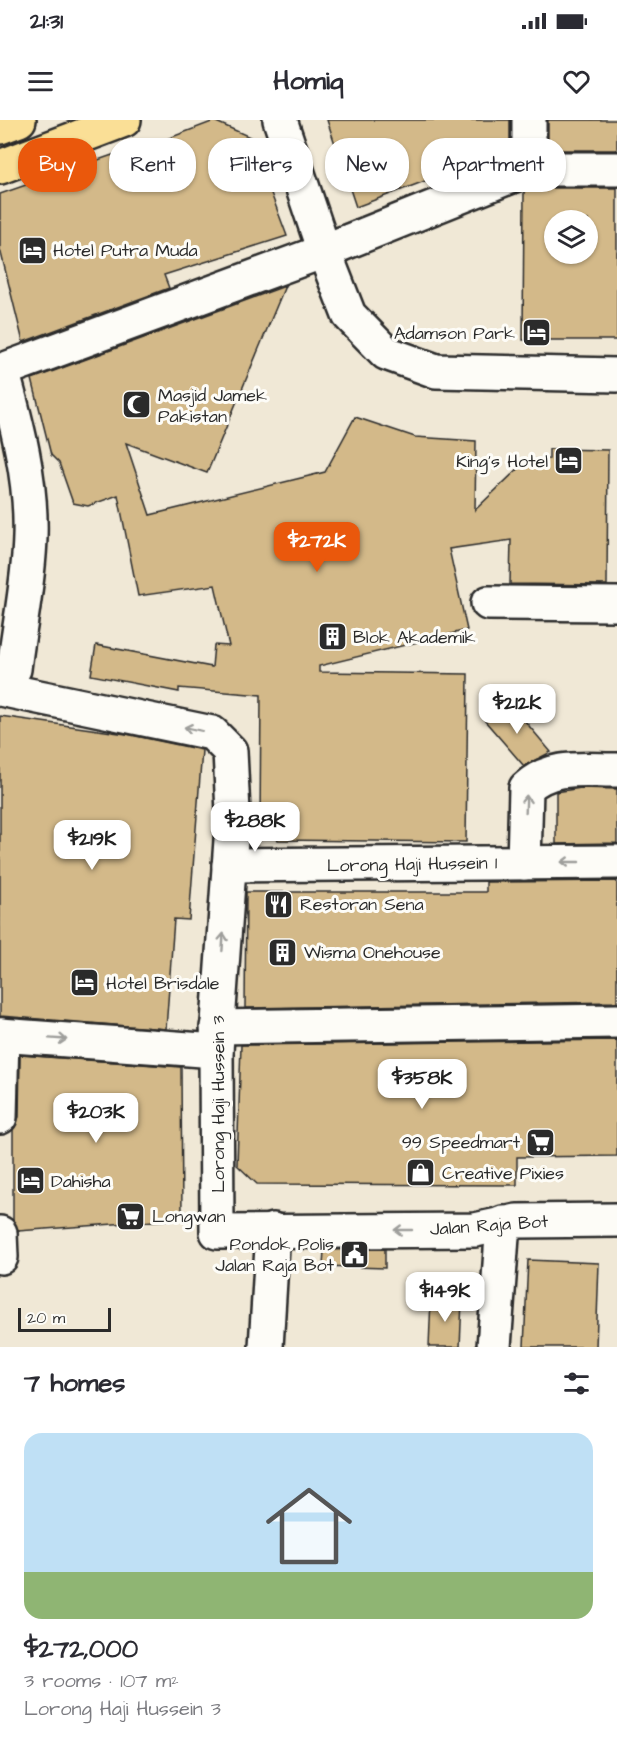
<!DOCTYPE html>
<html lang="en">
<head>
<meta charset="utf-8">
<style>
  :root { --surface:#fff; --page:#f7f7f7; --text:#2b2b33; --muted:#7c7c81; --line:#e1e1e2; --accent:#ea580c }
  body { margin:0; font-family:"Architects Daughter",sans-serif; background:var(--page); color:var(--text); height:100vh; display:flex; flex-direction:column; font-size:22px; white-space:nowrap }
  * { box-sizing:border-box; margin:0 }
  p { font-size:20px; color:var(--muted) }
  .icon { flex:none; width:33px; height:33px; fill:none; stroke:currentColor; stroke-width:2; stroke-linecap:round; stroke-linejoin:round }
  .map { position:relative; height:1227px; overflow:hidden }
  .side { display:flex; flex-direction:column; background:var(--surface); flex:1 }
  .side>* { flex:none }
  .guide { position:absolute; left:18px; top:18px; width:582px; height:54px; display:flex; gap:12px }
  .controls { position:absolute; left:544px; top:90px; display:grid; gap:12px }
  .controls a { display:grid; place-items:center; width:54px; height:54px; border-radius:50%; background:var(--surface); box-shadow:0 2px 4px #0004; font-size:30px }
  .scale { position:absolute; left:18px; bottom:15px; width:93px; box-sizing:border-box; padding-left:6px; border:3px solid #2b2b2b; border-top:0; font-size:16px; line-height:21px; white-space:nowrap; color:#2b2b2b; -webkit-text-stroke:4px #fdfcf7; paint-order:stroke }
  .price { position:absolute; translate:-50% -51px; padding:0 14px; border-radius:12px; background:#fff; color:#222; font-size:20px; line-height:39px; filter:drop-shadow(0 2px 3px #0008) }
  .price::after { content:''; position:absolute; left:50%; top:36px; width:18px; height:14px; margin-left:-9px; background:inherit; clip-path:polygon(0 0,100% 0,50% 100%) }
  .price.current { background:var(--accent); color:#fff }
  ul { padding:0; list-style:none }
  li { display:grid; align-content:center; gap:12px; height:318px; padding:0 24px }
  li+li { border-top:2px solid var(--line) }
  li span { display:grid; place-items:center; height:186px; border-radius:18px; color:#555 }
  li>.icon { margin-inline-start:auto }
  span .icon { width:108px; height:108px; fill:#fffc; stroke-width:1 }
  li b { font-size:26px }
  h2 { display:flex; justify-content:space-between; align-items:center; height:72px; padding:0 24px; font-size:26px }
  .pill { padding:0 21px; border-radius:24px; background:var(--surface); box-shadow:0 2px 4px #0004; font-size:21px; line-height:54px }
  .pill.current { background:var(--accent); color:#fff }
  .status { display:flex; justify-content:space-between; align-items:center; height:42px; padding:0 30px; background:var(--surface); direction:ltr }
  .status svg { height:16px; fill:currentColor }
  header { display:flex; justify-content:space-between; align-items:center; height:78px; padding:0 24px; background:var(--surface); font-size:27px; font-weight:700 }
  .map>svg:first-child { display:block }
  .building { fill:#d3b989; stroke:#2b2b2b; stroke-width:1.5; fill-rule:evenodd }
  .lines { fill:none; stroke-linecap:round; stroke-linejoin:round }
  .minor-casing { stroke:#2b2b2b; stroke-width:38 }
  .major-casing { stroke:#2b2b2b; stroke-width:38 }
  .minor { stroke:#fdfcf7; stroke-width:33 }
  .major { stroke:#fadf96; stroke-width:33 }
  .oneway { stroke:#9e9e9b }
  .labels { text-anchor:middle; stroke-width:6; stroke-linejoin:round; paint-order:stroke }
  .poi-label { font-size:18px; fill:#2b2b2b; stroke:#fdfcf7; text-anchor:start }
  .street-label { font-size:18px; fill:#2b2b2b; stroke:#fdfcf7 }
</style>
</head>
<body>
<div class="status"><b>21:31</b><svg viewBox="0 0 49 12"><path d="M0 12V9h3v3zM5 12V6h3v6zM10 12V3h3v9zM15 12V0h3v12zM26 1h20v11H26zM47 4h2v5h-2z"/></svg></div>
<header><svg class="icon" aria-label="menu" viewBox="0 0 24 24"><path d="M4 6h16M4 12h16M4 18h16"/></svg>Homiq<svg class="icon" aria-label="heart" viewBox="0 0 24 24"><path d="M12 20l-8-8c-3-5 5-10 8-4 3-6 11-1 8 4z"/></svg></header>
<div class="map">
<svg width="617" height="1227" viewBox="0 0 617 1227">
  <rect width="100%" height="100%" fill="#f0e8d6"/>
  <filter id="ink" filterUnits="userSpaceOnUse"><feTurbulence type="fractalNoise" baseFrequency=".0167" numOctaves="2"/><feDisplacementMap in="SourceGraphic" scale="12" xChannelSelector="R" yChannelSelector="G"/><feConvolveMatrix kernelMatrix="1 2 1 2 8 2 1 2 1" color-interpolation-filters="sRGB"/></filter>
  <g filter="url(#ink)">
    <g class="building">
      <path d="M 327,0 L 510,0 L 510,36 L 441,55 L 356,87 Z"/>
      <rect x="548" y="0" width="69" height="30"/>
      <path d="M 214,1 L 250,17 L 287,116 L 164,155 L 169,168 L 23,222 L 0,129 L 0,74 L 121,32 L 122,36 Z"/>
      <path d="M 533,68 L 617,68 L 617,220 L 523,220 L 524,71 ZM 555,100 L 588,100 L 588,134 L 555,134 Z"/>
      <path d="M 285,166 L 207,353 L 126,323 L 150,395 L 325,352 L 355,297 L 415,317 L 476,321 L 475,390 L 527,340 L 549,339 L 549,329 L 608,330 L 607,465 L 510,464 L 511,420 L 449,429 L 467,510 L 319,546 L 319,552 L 468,554 L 466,722 L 278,720 L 260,702 L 261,575 L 179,568 L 179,572 L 91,555 L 96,525 L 212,547 L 214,525 L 229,526 L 215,465 L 138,476 L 118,375 L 88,386 L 73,383 L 59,343 L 51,335 L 32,259 Z"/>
      <path d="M 508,581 L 551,632 L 524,646 L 485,601 Z"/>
      <path d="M 0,596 L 126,614 L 202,630 L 189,800 L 174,799 L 166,909 L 0,896 Z"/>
      <path d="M 581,668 L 617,669 L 617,723 L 556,724 L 556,672 Z"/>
      <path d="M 617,761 L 617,882 L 245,888 L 246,772 L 486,772 L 486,762 Z"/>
      <path d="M 617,920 L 617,1036 L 517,1037 L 517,1065 L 257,1064 L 237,1045 L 241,925 Z"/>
      <path d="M 20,935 L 181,947 L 182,1099 L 18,1111 L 13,1101 L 13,1010 L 19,997 Z"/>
      <path d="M 385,1129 L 385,1148 L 323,1146 L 324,1130 Z"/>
      <path d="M 528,1140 L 599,1143 L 596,1227 L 524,1227 Z"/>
      <path d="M 431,1178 L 462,1180 L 460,1227 L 429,1227 Z"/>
    </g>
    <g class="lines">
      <defs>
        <g id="minor">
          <path d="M 280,0 L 324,131 L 349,195 L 386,233 L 436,251 L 617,255"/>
          <path d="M 529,49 L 529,0"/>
          <path d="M 2,250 C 17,304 32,360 30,417 C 29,461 19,506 14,549"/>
          <path d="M 0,251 L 324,131 L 529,49 L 617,49"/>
          <path d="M 488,483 L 617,484"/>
          <path d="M 0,569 L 212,613 L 230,631 L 233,692 L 216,931 L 217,1112 L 475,1110 L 517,1101 L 617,1100"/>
          <path d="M 524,743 L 526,668 C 551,644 585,650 617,650"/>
          <path d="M 229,745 L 617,742"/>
          <path d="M 217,907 L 617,901"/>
          <path d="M 0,915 L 216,931"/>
          <path d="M 0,997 L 2,915"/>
          <path d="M 0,1113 L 1,1137"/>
          <path d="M 266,1227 L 273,1110"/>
          <path d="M 494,1227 L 503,1103"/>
        </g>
        <g id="major">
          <path d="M 0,7 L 19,0"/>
          <path d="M 0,47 L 124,0"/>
        </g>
      </defs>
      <use href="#minor" class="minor-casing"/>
      <use href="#major" class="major-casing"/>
      <use href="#minor" class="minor"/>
      <use href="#major" class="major"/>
    </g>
    <defs><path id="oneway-shaft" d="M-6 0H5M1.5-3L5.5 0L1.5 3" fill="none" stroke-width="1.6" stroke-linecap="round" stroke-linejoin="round" transform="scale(1.5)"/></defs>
    <g class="oneway">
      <use href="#oneway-shaft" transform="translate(193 609) rotate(-168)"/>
      <use href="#oneway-shaft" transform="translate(526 684) rotate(-88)"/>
      <use href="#oneway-shaft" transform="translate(570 742) rotate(180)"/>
      <use href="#oneway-shaft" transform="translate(223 822) rotate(-86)"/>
      <use href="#oneway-shaft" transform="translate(58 919) rotate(4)"/>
      <use href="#oneway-shaft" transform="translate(403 1110) rotate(180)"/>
    </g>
  </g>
  <defs>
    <symbol id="hotel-square" viewBox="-11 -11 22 22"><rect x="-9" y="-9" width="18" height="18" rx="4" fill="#2b2b2b" stroke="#fdfcf7"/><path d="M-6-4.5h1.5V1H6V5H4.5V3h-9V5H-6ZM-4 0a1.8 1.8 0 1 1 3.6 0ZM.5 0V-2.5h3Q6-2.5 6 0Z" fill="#fff"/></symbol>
    <symbol id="mosque-square" viewBox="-11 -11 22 22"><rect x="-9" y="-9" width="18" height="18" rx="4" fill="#2b2b2b" stroke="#fdfcf7"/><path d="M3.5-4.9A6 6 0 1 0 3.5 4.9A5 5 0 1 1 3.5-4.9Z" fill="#fff"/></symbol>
    <symbol id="building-square" viewBox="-11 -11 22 22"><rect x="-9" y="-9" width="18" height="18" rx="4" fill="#2b2b2b" stroke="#fdfcf7"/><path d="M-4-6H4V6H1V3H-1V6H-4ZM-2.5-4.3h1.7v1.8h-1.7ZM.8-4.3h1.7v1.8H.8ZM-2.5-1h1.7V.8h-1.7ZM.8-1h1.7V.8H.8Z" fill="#fff"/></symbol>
    <symbol id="restaurant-square" viewBox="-11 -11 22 22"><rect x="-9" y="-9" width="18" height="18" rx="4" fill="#2b2b2b" stroke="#fdfcf7"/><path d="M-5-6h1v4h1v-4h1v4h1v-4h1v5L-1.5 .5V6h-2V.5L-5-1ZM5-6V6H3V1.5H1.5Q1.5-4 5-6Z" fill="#fff"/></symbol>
    <symbol id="supermarket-square" viewBox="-11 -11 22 22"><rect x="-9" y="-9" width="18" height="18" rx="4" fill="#2b2b2b" stroke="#fdfcf7"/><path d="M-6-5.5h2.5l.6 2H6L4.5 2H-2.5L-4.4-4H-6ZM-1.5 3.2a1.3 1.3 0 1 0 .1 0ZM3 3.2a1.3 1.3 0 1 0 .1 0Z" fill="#fff"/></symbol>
    <symbol id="shop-square" viewBox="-11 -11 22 22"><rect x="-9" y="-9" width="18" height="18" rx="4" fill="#2b2b2b" stroke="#fdfcf7"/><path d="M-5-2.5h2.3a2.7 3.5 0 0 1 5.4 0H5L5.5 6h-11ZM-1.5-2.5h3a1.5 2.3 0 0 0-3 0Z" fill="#fff"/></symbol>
    <symbol id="civic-square" viewBox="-11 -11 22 22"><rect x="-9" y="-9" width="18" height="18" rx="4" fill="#2b2b2b" stroke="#fdfcf7"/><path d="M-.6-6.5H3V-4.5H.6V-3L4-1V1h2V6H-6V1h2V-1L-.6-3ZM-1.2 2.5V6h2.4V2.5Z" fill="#fff"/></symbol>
  </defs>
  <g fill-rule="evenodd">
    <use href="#hotel-square" x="16" y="114" width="33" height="33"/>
    <use href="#hotel-square" x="520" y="196" width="33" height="33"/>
    <use href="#mosque-square" x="120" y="268" width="33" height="33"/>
    <use href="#hotel-square" x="552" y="324" width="33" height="33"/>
    <use href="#building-square" x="316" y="500" width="33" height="33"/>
    <use href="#restaurant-square" x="262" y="768" width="33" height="33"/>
    <use href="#building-square" x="266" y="816" width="33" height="33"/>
    <use href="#hotel-square" x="68" y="846" width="33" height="33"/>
    <use href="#supermarket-square" x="524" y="1006" width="33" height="33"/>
    <use href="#shop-square" x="404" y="1036" width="33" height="33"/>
    <use href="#hotel-square" x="14" y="1044" width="33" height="33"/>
    <use href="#supermarket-square" x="114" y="1080" width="33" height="33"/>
    <use href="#civic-square" x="338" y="1118" width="33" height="33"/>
  </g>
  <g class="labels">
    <g class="poi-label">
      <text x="53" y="136">Hotel Putra Muda</text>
      <text x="515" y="219" text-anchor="end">Adamson Park</text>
      <text x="158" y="281">Masjid Jamek<tspan x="158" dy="21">Pakistan</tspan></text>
      <text x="548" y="347" text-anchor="end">King's Hotel</text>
      <text x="353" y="523">Blok Akademik</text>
      <text x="300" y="790">Restoran Sena</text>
      <text x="304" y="838">Wisma Onehouse</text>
      <text x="106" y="869">Hotel Brisdale</text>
      <text x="520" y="1028" text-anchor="end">99 Speedmart</text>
      <text x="442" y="1059">Creative Pixies</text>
      <text x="51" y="1067">Dahisha</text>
      <text x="152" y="1102">Longwan</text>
      <text x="334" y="1130" text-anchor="end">Pondok Polis<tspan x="334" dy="21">Jalan Raja Bot</tspan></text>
    </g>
    <g class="street-label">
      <text transform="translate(412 744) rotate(-1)" y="6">Lorong Haji Hussein 1</text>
      <text transform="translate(218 984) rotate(-90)" y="6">Lorong Haji Hussein 3</text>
      <text transform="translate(489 1105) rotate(-4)" y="6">Jalan Raja Bot</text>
    </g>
  </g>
</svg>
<div class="controls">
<a><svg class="icon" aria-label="layers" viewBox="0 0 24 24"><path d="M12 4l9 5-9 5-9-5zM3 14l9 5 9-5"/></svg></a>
</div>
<div class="scale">20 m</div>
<b class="price current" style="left:317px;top:453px">$272K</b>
<b class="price" style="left:517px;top:615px">$212K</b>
<b class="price" style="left:255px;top:733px">$288K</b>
<b class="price" style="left:92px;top:751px">$219K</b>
<b class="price" style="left:422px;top:990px">$358K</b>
<b class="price" style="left:96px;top:1024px">$203K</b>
<b class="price" style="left:445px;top:1203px">$149K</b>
<div class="guide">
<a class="pill current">Buy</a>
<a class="pill">Rent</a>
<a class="pill">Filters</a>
<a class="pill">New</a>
<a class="pill">Apartment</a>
</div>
</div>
<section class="side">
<h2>7 homes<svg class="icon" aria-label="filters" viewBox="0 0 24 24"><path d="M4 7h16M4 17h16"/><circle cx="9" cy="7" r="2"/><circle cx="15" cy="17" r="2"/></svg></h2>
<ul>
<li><span style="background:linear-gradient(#bfe0f5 75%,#8fb573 0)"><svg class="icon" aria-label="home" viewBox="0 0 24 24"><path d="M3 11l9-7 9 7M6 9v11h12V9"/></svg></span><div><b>$272,000</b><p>3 rooms · 107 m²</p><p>Lorong Haji Hussein 3</p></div></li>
</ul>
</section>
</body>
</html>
